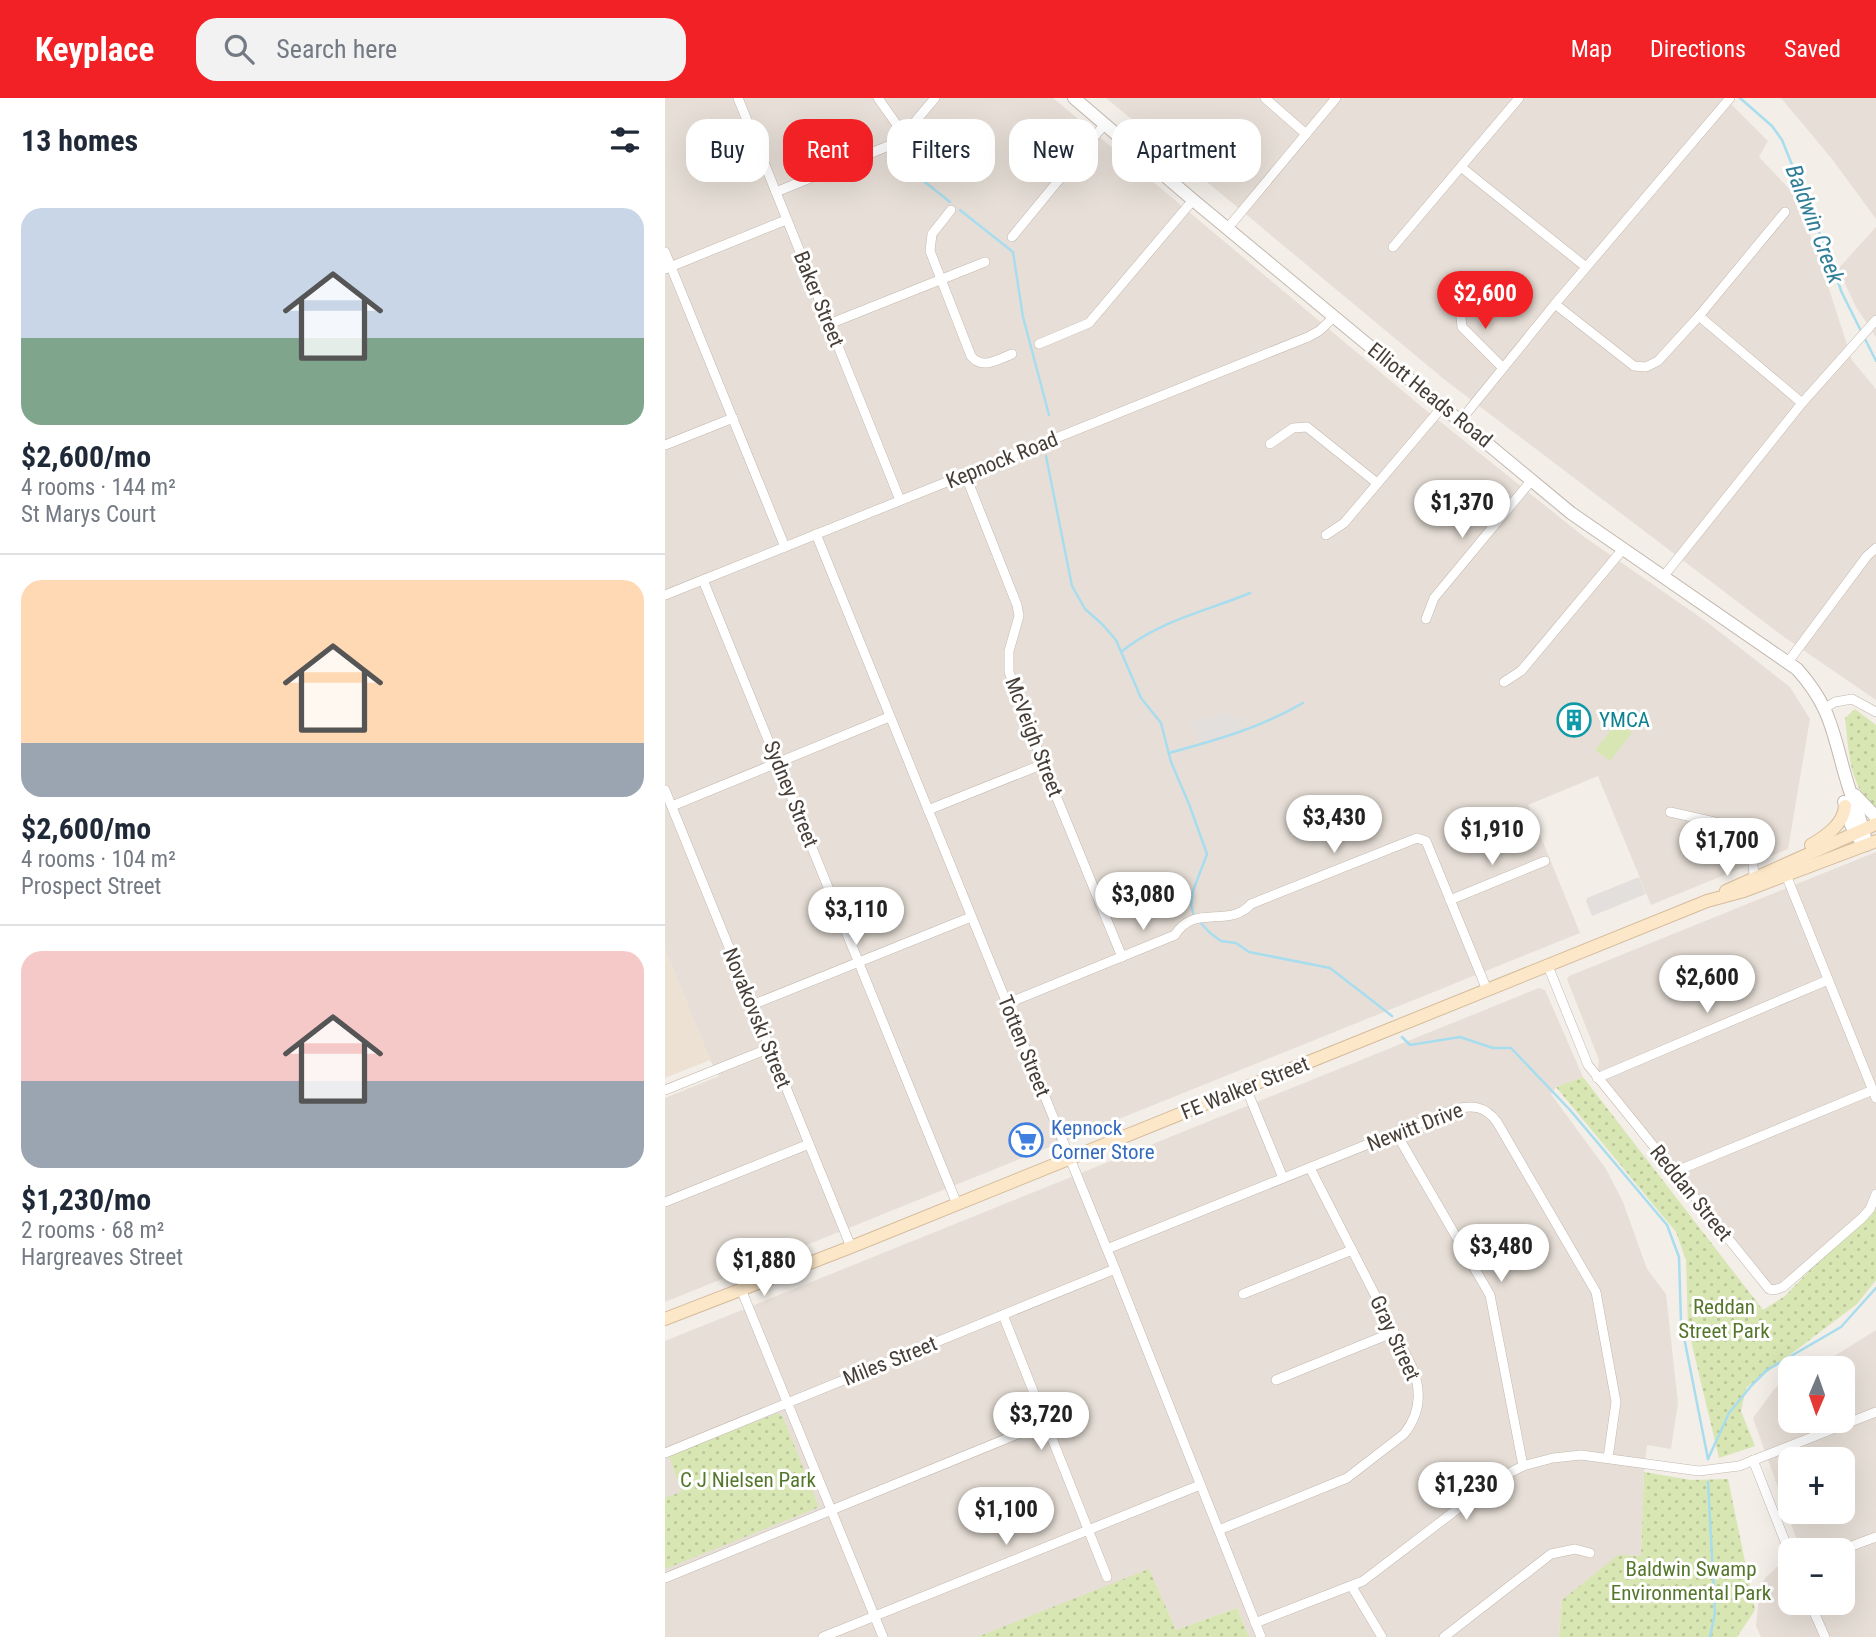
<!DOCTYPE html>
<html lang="en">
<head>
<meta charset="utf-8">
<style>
  :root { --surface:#fff; --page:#f2f2f3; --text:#1f2937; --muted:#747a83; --line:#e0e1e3; --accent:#f12126 }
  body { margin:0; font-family:"Roboto Condensed",sans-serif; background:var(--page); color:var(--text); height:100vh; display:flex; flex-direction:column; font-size:26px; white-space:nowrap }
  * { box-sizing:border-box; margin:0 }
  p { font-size:23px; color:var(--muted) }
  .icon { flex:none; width:38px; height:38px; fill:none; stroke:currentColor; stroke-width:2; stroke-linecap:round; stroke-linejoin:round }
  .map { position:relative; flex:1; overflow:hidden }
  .details { display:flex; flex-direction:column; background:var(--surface); width:665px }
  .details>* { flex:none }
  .hud { position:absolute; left:21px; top:21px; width:665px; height:63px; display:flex; gap:14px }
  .needle { width:46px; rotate:182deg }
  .tools { position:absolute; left:1113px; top:1258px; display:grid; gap:14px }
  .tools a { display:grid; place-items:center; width:77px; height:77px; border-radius:14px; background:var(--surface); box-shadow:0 7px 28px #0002; font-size:35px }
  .price { position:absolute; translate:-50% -60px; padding:0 16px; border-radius:24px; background:#fff; color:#222; font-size:23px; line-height:46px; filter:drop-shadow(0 2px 4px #0008) }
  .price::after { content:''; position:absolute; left:50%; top:42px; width:21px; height:16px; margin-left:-10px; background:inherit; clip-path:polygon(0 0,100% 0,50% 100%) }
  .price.on { background:var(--accent); color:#fff }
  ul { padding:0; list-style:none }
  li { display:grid; align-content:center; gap:14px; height:371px; padding:0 21px }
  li+li { border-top:2px solid var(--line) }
  li span { display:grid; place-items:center; height:217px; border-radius:21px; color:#555 }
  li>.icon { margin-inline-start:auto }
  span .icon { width:126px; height:126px; fill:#fffc; stroke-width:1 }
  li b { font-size:30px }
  h2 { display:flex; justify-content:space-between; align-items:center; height:84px; padding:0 21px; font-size:30px }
  .chip { padding:0 24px; border-radius:21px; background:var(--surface); box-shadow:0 7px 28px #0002; font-size:24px; line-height:63px }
  .chip.on { background:var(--accent); color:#fff }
  header { display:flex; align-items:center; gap:42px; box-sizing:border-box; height:98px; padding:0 35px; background:var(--accent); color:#fff }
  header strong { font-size:33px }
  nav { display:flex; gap:38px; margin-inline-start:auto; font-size:24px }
  .search { width:490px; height:63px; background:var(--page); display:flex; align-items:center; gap:18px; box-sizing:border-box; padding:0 24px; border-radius:21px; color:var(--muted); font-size:26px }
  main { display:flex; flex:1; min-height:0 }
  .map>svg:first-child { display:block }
  .residential { fill:#e7dfd7; fill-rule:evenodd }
  .education { fill:#ece1d3 }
  .grass { fill:url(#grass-dots) }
  .garden { fill:#d8e6b3 }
  .parking { fill:#e2dfdd }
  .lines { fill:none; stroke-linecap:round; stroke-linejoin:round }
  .stream { stroke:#a7ddee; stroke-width:2.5 }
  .minor-casing { stroke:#c2b7ae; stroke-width:10 }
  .tertiary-casing { stroke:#c2b7ae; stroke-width:14 }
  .secondary-casing { stroke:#d5bc9c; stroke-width:14 }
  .minor { stroke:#fff; stroke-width:9 }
  .tertiary { stroke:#fff; stroke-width:12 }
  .secondary { stroke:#fce7c9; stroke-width:12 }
  .labels { text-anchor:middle; stroke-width:6; stroke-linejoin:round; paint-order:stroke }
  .street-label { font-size:21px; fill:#473e37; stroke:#fff }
  .culture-label { font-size:21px; fill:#0d838f; stroke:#fff; text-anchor:start }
  .shop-label { font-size:21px; fill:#366cbe; stroke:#fff; text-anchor:start }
  .park-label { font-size:21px; fill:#55772c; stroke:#fff }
  .water-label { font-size:23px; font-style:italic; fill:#2f7d97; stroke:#fff }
</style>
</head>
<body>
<header>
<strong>Keyplace</strong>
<div class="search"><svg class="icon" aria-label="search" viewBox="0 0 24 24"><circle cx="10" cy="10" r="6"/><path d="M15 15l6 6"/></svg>Search here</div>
<nav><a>Map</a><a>Directions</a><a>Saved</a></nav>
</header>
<main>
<section class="details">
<h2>13 homes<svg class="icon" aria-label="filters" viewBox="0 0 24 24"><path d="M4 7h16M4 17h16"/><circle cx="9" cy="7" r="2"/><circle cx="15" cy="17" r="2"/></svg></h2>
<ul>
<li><span style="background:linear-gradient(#c9d6e8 60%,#7fa58c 0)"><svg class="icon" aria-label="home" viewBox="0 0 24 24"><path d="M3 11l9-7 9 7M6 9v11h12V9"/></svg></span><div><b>$2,600/mo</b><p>4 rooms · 144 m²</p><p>St Marys Court</p></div></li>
<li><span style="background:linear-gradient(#ffd9b3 75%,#9aa5b1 0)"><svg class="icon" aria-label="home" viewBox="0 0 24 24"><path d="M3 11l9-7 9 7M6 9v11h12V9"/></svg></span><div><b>$2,600/mo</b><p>4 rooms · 104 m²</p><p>Prospect Street</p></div></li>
<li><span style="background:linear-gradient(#f6c9c9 60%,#9aa5b1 0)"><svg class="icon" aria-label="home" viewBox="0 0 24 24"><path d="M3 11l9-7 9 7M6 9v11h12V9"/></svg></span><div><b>$1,230/mo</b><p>2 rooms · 68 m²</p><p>Hargreaves Street</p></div></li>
</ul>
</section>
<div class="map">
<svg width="1211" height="1539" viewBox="0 0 1211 1539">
  <defs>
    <pattern id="grass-dots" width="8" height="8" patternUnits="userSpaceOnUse" patternTransform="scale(1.75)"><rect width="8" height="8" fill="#d8e6b3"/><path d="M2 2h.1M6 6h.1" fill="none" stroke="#bbc69b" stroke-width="1.8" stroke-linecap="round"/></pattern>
  </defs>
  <rect width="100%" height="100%" fill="#f3eee8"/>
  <g class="residential">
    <path d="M 0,0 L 388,0 L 757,309 L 918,438 L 1042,524 L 1125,589 L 1145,621 L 1123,751 L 986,807 L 933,678 L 863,707 L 915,835 L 0,1204 L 0,1000 L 54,978 L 45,962 L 0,851 Z"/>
    <path d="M 441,0 L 1060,0 L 1103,43 L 1094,59 L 1129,96 L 1152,154 L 1187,262 L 1211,291 L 1211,602 L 1119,539 L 780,282 Z"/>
    <path d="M 1116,0 L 1211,0 L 1211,121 L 1167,61 Z"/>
    <path d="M 1211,129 L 1211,239 L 1191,209 L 1173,171 Z"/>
    <path d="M 1211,754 L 1211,1094 L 1204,1111 L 1109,1191 L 932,979 L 934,962 L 902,881 L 904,878 Z"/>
    <path d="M 874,890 L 880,892 L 918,979 L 891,989 L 886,996 L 941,1071 L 958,1104 L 982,1171 L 1001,1196 L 1013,1305 L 1006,1351 L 982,1347 L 979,1374 L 976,1458 L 897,1502 L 894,1539 L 584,1539 L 572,1510 L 511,1532 L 484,1472 L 312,1539 L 0,1539 L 0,1243 Z"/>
    <path d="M 1211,1232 L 1211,1539 L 1096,1539 L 1091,1528 L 1095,1488 L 1101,1479 L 1125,1457 L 1125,1505 L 1178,1505 L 1178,1452 L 1130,1452 L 1134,1448 L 1088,1320 L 1110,1290 L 1125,1283 L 1125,1323 L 1178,1323 L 1178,1270 L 1150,1270 ZM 1125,1362 L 1178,1362 L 1178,1414 L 1125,1414 Z"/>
  </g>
  <path class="education" d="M 0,851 L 45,962 L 0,980 Z"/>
  <g class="grass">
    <path d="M 1190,611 L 1211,627 L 1211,709 C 1183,690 1184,650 1180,620 Z"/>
    <path d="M 918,979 L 1098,1212 L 1120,1198 L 1147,1170 L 1207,1117 L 1211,1108 L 1211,1182 L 1192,1206 L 1081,1290 L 1076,1313 L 1090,1348 L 1054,1360 L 1023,1230 L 1021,1162 L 1011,1134 L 891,989 Z"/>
    <path d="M 113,1315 L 118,1319 L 153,1407 L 152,1410 L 0,1471 L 0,1400 L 16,1394 L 4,1357 Z"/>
    <path d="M 979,1374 L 1026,1382 L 1063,1381 L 1090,1512 L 1072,1539 L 894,1539 L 897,1502 L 953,1457 L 976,1458 Z"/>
    <path d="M 484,1471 L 511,1532 L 572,1510 L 584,1539 L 312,1539 Z"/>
  </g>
  <path class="garden" d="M 953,624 L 967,635 L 945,663 L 930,652 Z"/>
  <g class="parking">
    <path d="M 564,614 L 566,621 L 574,619 L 578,631 L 549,639 L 547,633 L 548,640 L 533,644 L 527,623 L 542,619 L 545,627 L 544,620 Z"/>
    <path d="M 974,779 L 981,796 L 927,818 L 921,803 L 922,800 Z"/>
  </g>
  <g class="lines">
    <g class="stream">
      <path d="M 1075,0 L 1107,28 L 1117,42 L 1155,136 L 1177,195 L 1211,263"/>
      <path d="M 230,60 L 285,104"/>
      <path d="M 295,112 L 348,154 L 358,219 L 384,317"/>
      <path d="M 381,358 L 407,488 L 420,511 L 437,526 L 451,542 L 476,600 L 496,625 L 506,664 L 524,706 L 542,756 L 528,793 L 526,807 L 529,818"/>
      <path d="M 456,554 C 493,523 542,513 585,495"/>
      <path d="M 504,655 C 551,642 595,630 638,605"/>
      <path d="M 533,822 L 545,835 L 556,843 L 571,845 L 584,854 L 665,870 L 727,918"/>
      <path d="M 737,939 L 745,947 L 795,939 L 828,950 L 846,950 L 905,1012 L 1002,1127 L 1014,1159 L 1016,1224 L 1043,1361"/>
      <path d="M 1043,1361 L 1064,1315 L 1087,1287 L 1102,1272 L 1176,1229 L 1211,1190"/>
      <path d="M 1043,1384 L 1050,1515 L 1045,1539"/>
    </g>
    <defs>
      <g id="minor">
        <path d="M 73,0 L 235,402"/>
        <path d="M 213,0 L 239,37"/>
        <path d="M 600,0 L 641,36"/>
        <path d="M 796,69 L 921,169"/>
        <path d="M 111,94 L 233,44 L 270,0"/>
        <path d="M 286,112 L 267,136 L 265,153 L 306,258 C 317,272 332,262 347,256"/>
        <path d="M 562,131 L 671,0"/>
        <path d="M 347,139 L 439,27"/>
        <path d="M 728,149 L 854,0"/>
        <path d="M 0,154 L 120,449"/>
        <path d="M 0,171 L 121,122"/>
        <path d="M 794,201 L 797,229 L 837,269"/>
        <path d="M 890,206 L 969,268 L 981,269 L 993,263 L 1034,218 L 1120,114"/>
        <path d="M 1034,218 L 1137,305"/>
        <path d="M 164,226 L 320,164"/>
        <path d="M 374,246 L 424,225 L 528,102"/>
        <path d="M 796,322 L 890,206 L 1065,0"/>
        <path d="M 605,346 L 628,330 L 642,329 L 712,385"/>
        <path d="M 0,347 L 68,320"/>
        <path d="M 300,376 L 352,507 L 354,518 L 344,553 L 344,574 L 378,666 L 457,859"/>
        <path d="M 151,436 L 450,1171 L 596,1539"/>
        <path d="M 661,437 L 679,425 L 778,308"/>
        <path d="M 998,479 L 1137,305 L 1211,222"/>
        <path d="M 38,482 L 292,1106"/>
        <path d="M 0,497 L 643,239 L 654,233 L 669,219"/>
        <path d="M 761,521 L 769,500 L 866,383"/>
        <path d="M 1123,564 L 1202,458 L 1211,450"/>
        <path d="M 839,584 L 856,573 L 958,451"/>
        <path d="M 1160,610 L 1170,604 L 1187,601 L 1211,614"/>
        <path d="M 0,692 L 186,1149"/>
        <path d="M 7,708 L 224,619"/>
        <path d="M 263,712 L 378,666"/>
        <path d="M 1005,714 L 1072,729 C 1096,742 1083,763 1091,784"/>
        <path d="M 1121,777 L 1211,1000"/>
        <path d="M 785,802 L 880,763"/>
        <path d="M 883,868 L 923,967 L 1104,1191 L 1109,1192 L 1118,1189 L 1197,1120 L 1205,1111 L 1211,1096"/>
        <path d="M 341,906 L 510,837 C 529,805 564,831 586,806 L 752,740 L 761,743 L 822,892"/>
        <path d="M 87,907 L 306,819"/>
        <path d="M 932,980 L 1163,882"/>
        <path d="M 581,990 L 618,1080"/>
        <path d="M 0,992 L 105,950"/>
        <path d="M 731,1035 L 825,1197 L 858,1368"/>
        <path d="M 1009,1074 L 1208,992"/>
        <path d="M 0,1104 L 144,1046"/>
        <path d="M 442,1151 L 788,1012 C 807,1006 820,1008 832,1024 L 931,1194 L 951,1304 L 943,1360"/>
        <path d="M 76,1191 L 218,1539"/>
        <path d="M 578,1196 L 687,1152"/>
        <path d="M 338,1217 L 442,1479"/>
        <path d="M 611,1282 L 729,1234"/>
        <path d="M 0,1355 L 450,1171"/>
        <path d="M 1088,1362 L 1125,1456"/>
        <path d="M 554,1432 L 682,1380 L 739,1336 C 756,1315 757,1293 747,1269 L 645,1070"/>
        <path d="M 1176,1452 L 1211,1439"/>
        <path d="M 0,1480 L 380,1325"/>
        <path d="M 687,1489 L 717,1539"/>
        <path d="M 1145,1505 L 1160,1539"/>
        <path d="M 590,1525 L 698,1483 L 829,1383 L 858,1368 L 888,1360 L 916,1357 L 1034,1373 L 1074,1368 L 1211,1314"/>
        <path d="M 158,1539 L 535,1387"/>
        <path d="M 779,1539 L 886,1456 L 910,1451 L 925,1455"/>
      </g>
      <g id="tertiary">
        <path d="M 409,0 L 528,102 L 906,415 L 1132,571 C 1169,612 1168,640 1184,690 C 1190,709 1199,727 1201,747"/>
        <path d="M 1190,697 L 1211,719"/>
        <path d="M 1179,704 L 1186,727 L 1195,742"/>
      </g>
      <g id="secondary">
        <path d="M 1146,747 C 1161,738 1179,726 1180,708"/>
        <path d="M 1061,793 L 1211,726"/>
        <path d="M 0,1221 L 186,1149 L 1042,803 L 1079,793 L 1211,743"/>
      </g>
    </defs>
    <use href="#minor" class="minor-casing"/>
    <use href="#tertiary" class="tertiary-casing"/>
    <use href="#secondary" class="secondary-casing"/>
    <use href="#minor" class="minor"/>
    <use href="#tertiary" class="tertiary"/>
    <use href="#secondary" class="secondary"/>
  </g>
  <defs>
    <symbol id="building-ring" viewBox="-11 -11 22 22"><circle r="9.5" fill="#fff" stroke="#0f9aa8" stroke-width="1.5"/><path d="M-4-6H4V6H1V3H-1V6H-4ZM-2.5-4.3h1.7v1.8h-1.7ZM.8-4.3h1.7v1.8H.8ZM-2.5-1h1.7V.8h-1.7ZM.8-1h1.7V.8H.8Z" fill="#0f9aa8"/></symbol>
    <symbol id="supermarket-ring" viewBox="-11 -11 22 22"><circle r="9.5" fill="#fff" stroke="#3f7fe0" stroke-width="1.5"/><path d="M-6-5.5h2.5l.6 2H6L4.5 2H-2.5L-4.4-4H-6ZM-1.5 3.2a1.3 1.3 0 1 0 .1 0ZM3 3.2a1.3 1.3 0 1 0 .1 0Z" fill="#3f7fe0"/></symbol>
  </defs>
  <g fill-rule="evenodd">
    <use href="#building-ring" x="890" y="603" width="38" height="38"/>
    <use href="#supermarket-ring" x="342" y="1023" width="38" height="38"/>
  </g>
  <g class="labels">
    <g class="street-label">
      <text transform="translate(154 201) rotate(68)" y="7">Baker Street</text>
      <text transform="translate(765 297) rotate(39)" y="7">Elliott Heads Road</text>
      <text transform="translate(337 362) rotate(-22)" y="7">Kepnock Road</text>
      <text transform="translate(369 639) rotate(69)" y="7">McVeigh Street</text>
      <text transform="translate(126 696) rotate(68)" y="7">Sydney Street</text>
      <text transform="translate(92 920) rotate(68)" y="7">Novakovski Street</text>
      <text transform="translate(359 948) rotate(68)" y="7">Totten Street</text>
      <text transform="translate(580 990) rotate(-22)" y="7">FE Walker Street</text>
      <text transform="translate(750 1029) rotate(-21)" y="7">Newitt Drive</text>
      <text transform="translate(1026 1095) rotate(51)" y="7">Reddan Street</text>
      <text transform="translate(730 1240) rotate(65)" y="7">Gray Street</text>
      <text transform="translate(225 1263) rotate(-22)" y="7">Miles Street</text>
    </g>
    <g class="culture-label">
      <text x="934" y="629">YMCA</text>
    </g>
    <g class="shop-label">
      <text x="386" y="1037">Kepnock<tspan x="386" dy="24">Corner Store</tspan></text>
    </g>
    <g class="park-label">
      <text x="1059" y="1216">Reddan<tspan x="1059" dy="24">Street Park</tspan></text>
      <text x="83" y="1389">C J Nielsen Park</text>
      <text x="1026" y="1478">Baldwin Swamp<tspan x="1026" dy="24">Environmental Park</tspan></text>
    </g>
    <g class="water-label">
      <text transform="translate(1150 126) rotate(69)" y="8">Baldwin Creek</text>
    </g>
  </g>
</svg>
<div class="tools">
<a><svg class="needle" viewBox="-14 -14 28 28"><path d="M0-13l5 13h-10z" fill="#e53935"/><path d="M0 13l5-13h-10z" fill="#747a83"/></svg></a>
<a>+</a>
<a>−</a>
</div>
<b class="price on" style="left:820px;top:233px">$2,600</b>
<b class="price" style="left:797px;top:442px">$1,370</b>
<b class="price" style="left:669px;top:757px">$3,430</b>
<b class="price" style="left:827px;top:769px">$1,910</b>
<b class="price" style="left:1062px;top:780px">$1,700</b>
<b class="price" style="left:478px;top:834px">$3,080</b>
<b class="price" style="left:191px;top:849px">$3,110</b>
<b class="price" style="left:1042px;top:917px">$2,600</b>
<b class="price" style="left:836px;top:1186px">$3,480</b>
<b class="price" style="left:99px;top:1200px">$1,880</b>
<b class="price" style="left:376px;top:1354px">$3,720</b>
<b class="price" style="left:801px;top:1424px">$1,230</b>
<b class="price" style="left:341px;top:1449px">$1,100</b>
<div class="hud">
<a class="chip">Buy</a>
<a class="chip on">Rent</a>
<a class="chip">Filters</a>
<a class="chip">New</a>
<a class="chip">Apartment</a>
</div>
</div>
</main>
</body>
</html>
